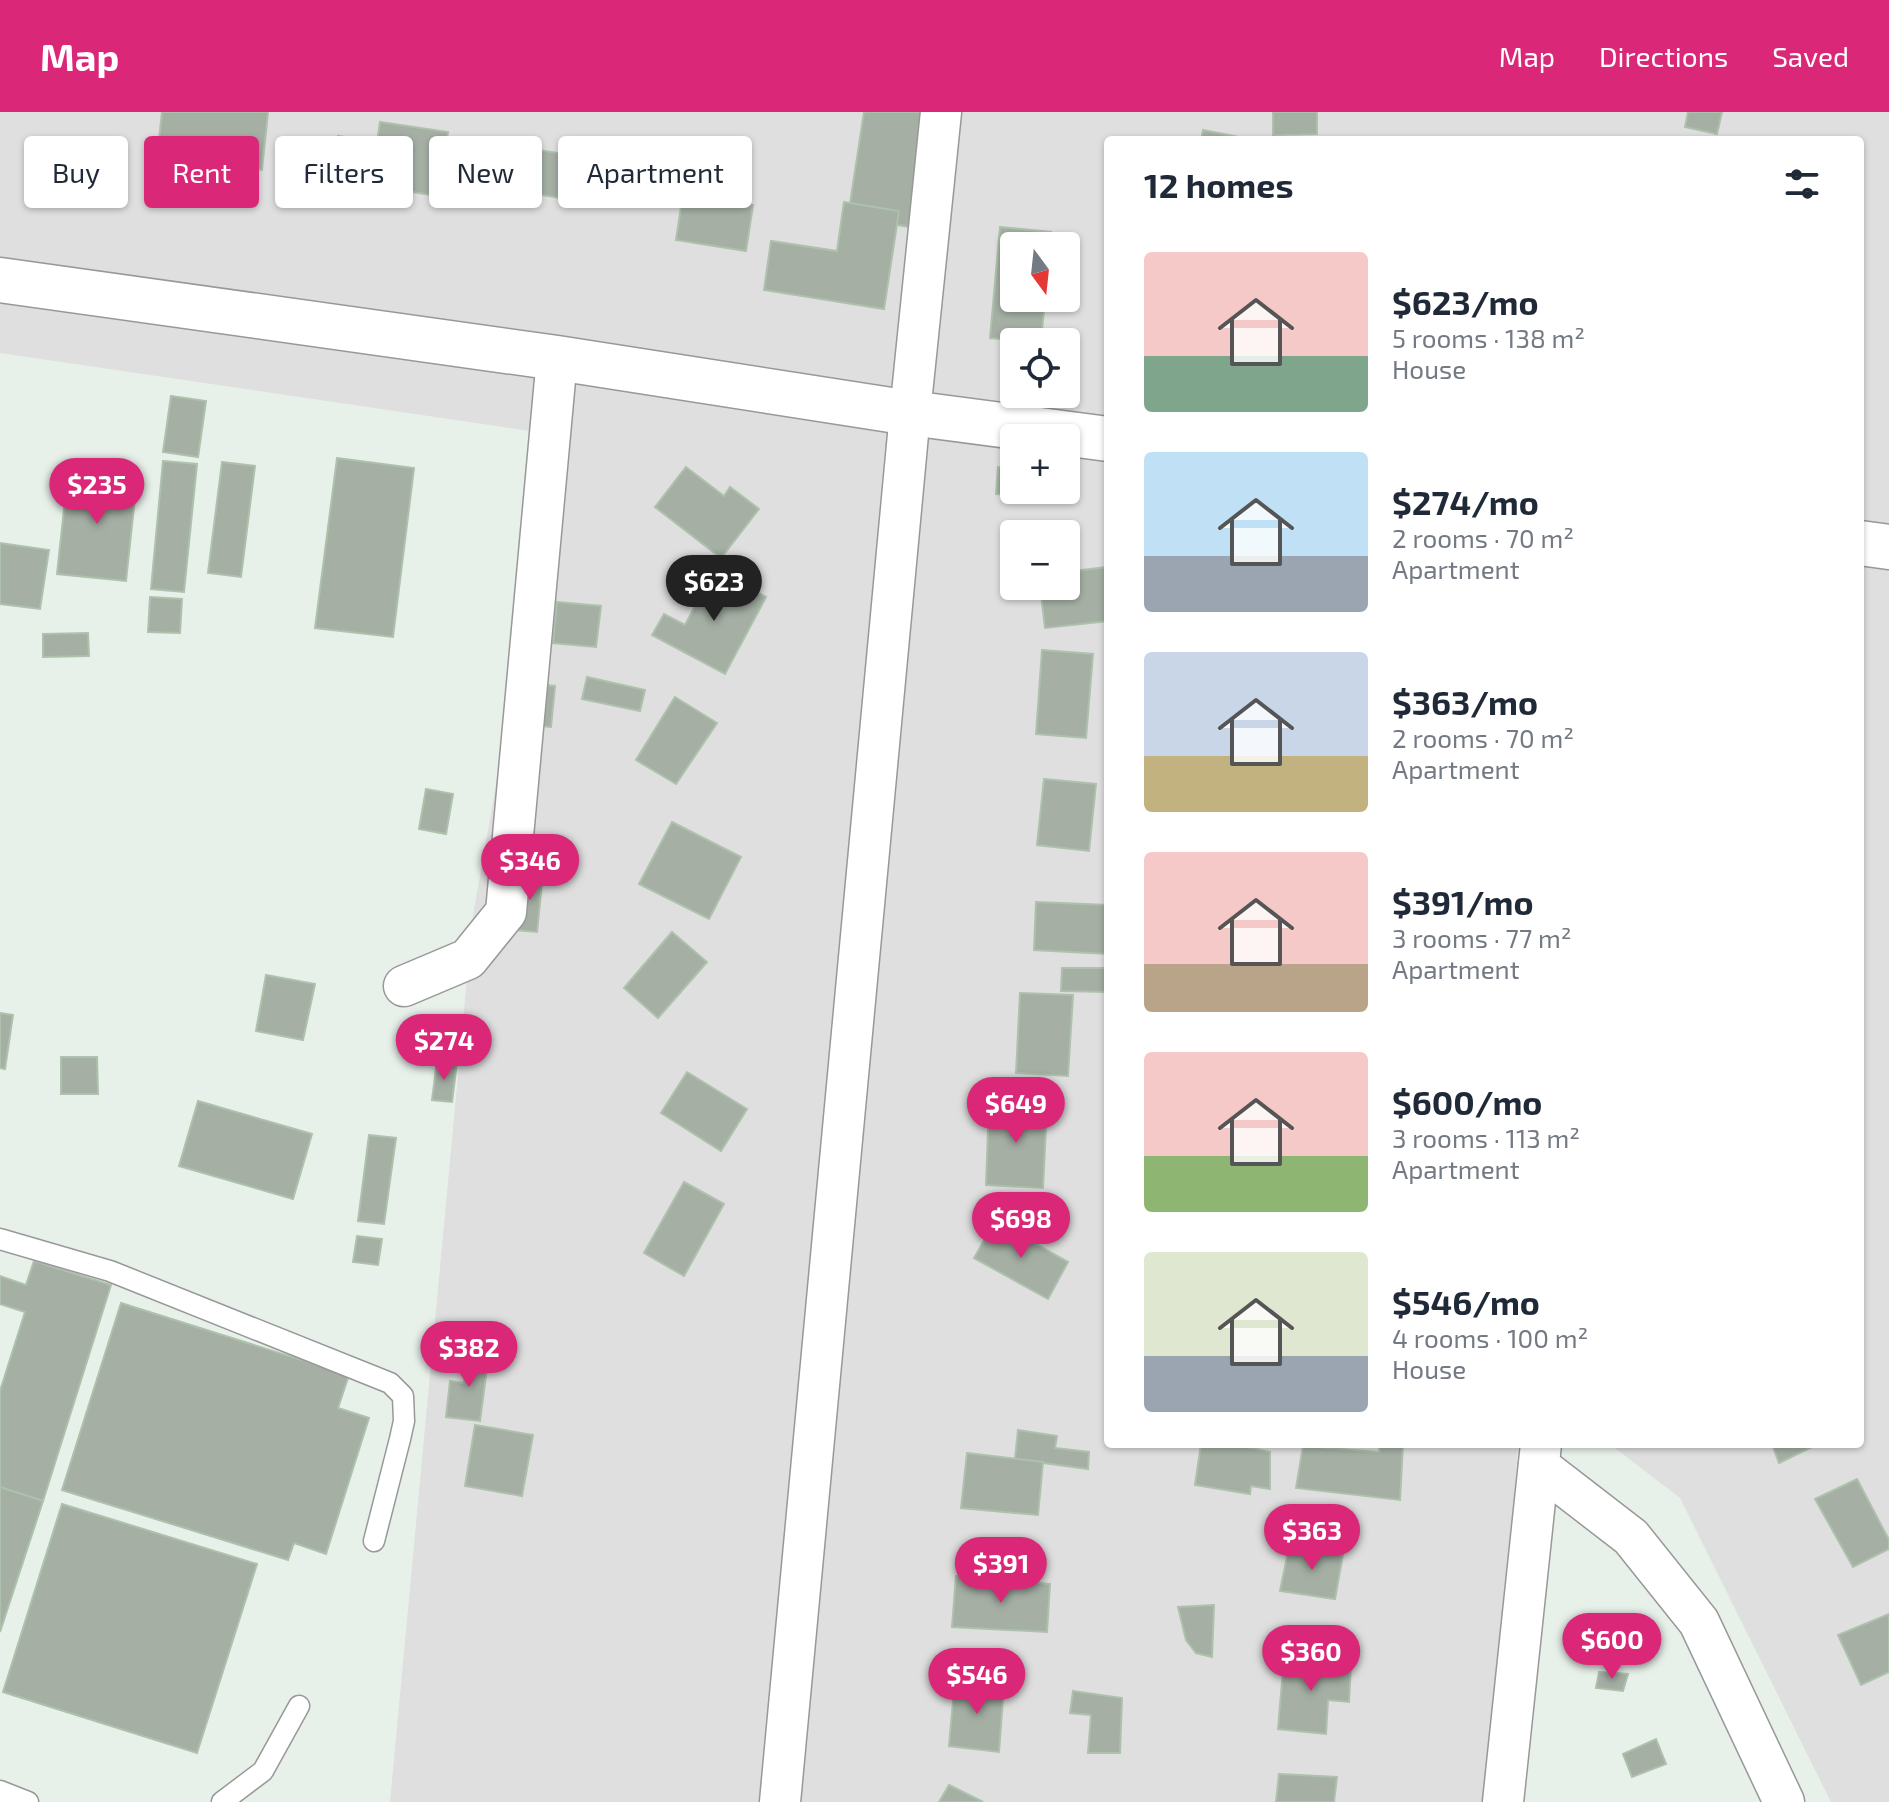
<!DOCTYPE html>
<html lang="en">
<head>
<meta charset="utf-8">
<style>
  :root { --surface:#fff; --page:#f2f2f3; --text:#1f2937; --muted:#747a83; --accent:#db2777 }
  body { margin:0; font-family:"Exo 2",sans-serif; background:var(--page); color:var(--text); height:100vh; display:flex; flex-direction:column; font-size:30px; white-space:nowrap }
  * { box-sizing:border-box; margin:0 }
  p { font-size:26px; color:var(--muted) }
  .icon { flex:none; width:44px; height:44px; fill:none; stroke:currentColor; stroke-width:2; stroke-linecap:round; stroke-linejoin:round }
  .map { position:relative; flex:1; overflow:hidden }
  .drawer { position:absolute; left:1104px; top:24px; width:760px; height:1312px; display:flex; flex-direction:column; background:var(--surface); border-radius:8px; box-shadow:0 2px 6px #0004 }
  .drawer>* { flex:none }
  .banner { position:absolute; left:24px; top:24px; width:760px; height:72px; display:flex; gap:16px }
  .needle { width:52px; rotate:165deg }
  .controls { position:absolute; left:1000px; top:120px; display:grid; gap:16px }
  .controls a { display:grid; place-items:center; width:80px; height:80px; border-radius:8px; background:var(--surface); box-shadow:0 2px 6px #0004; font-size:40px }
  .price { position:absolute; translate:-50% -68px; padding:0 18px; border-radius:28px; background:var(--accent); color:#fff; font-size:26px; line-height:52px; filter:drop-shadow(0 2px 4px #0008) }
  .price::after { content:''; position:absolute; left:50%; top:48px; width:24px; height:18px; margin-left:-12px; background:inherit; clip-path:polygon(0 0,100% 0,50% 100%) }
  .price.current { background:#222; color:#fff }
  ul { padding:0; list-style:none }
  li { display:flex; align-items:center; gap:24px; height:200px; padding:0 40px }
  li span { display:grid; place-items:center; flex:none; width:224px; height:160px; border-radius:8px; color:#555 }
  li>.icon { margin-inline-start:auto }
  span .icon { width:96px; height:96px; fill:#fffc; stroke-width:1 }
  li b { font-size:34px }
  h2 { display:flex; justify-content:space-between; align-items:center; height:96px; padding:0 40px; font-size:34px }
  .chip { padding:0 28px; border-radius:8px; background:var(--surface); box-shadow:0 2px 6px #0004; font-size:28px; line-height:72px }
  .chip.current { background:var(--accent); color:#fff }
  header { display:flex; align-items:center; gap:48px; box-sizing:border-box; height:112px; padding:0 40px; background:var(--accent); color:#fff }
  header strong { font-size:38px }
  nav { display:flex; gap:44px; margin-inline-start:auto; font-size:28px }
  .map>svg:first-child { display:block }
  .residential { fill:#dedfde; fill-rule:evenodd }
  .building { fill:#a5afa4; stroke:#adc1ac; stroke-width:2 }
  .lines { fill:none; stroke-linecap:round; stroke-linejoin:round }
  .service-casing { stroke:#989898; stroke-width:23 }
  .minor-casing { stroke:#989898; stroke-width:43 }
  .tertiary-casing { stroke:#989898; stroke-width:47 }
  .service { stroke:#fff; stroke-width:20 }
  .minor { stroke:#fff; stroke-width:40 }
  .tertiary { stroke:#fff; stroke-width:44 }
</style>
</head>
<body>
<header>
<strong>Map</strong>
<nav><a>Map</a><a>Directions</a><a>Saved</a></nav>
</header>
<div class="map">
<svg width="1889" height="1690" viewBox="0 0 1889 1690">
  <rect width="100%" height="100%" fill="#e8f0ea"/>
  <path class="residential" d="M 0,0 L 1889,0 L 1889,1690 L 1831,1690 L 1680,1386 L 1610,1332 L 1860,1332 L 1860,28 L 1108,28 L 1108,1332 L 1518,1332 L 1494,1690 L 390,1690 L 473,803 L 558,323 L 0,241 ZM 1014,134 L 1066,134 L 1066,186 L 1014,186 ZM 1014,230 L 1066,230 L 1066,282 L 1014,282 ZM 1014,326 L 1066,326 L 1066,378 L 1014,378 ZM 1014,422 L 1066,422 L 1066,474 L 1014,474 Z"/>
  <g class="building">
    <path d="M 162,0 L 268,0 L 262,58 L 157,46 Z"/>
    <path d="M 864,0 L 928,0 L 910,115 L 848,105 Z"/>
    <path d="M 1273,0 L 1317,0 L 1317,22 L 1273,23 Z"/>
    <path d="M 1688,0 L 1722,0 L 1717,22 L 1685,15 Z"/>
    <path d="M 380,10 L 448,20 L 438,84 L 331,67 L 338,24 L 377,30 Z"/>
    <path d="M 1203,18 L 1254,28 L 1201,28 Z"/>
    <path d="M 525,36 L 598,47 L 591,91 L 518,79 Z"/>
    <path d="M 683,82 L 753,93 L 746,139 L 676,128 Z"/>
    <path d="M 844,90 L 899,99 L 884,197 L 764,178 L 771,129 L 837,139 Z"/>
    <path d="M 1000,115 L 1051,120 L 1050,134 L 1014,134 L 1014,186 L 1045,186 L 1041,230 L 990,226 Z"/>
    <path d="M 171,284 L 206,289 L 198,345 L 163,340 Z"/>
    <path d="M 337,346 L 414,356 L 393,525 L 315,516 Z"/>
    <path d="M 163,349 L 197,352 L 184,480 L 151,477 Z"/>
    <path d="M 222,350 L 255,354 L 241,465 L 208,461 Z"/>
    <path d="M 686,355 L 724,384 L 730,375 L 759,397 L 721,446 L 655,395 Z"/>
    <path d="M 998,355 L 1014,356 L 1014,378 L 1066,378 L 1066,359 L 1078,359 L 1076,387 L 996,382 Z"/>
    <path d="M 68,360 L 137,367 L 126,469 L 57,462 Z"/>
    <path d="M 0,431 L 49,438 L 40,497 L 0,492 Z"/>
    <path d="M 1108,455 L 1108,509 L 1045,516 L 1040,474 L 1066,474 L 1066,460 Z"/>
    <path d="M 714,458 L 766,485 L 725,562 L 652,523 L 664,502 L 685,513 Z"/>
    <path d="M 150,485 L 182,487 L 180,521 L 148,520 Z"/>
    <path d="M 557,490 L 601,494 L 596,535 L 553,531 Z"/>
    <path d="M 88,521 L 89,544 L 43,545 L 43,522 Z"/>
    <path d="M 1042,538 L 1093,542 L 1086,626 L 1036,622 Z"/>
    <path d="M 587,565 L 645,578 L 640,599 L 582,587 Z"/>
    <path d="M 535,572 L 555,574 L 551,615 L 531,613 Z"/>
    <path d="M 675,585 L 717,611 L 676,672 L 636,648 Z"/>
    <path d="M 1044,667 L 1096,672 L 1089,739 L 1037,733 Z"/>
    <path d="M 426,677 L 453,682 L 446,722 L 419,717 Z"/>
    <path d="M 672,710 L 741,745 L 709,807 L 639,772 Z"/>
    <path d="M 522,759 L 543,761 L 537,820 L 516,818 Z"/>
    <path d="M 1036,790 L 1108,793 L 1108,842 L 1034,838 Z"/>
    <path d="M 672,820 L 707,850 L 658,906 L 624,876 Z"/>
    <path d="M 1062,856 L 1108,856 L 1108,880 L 1061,879 Z"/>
    <path d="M 266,863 L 315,872 L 303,928 L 256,919 Z"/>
    <path d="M 1020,881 L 1073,883 L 1068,964 L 1016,961 Z"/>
    <path d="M 0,901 L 13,903 L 5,957 L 0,956 Z"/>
    <path d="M 439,909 L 461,911 L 457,944 L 436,942 Z"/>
    <path d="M 61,945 L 97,945 L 98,982 L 61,982 Z"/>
    <path d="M 437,949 L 457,951 L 452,990 L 432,988 Z"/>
    <path d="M 687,960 L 747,997 L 721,1039 L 661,1001 Z"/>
    <path d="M 198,989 L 312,1022 L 293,1087 L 179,1054 Z"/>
    <path d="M 989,991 L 1047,993 L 1043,1076 L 986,1073 Z"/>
    <path d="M 369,1023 L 396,1026 L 384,1112 L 358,1109 Z"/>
    <path d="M 684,1070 L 724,1092 L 684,1164 L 644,1141 Z"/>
    <path d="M 995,1109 L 1068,1150 L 1048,1187 L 974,1146 Z"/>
    <path d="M 357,1124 L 382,1127 L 378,1153 L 353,1150 Z"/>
    <path d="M 34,1149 L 111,1173 L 43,1389 L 0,1376 L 0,1279 L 25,1200 L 0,1192 L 0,1164 L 26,1173 Z"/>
    <path d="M 121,1191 L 349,1263 L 338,1296 L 369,1306 L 326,1442 L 294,1431 L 288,1448 L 62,1378 Z"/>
    <path d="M 468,1239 L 489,1241 L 480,1309 L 446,1305 L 450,1269 L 464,1271 Z"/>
    <path d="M 475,1313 L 533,1323 L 522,1384 L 465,1374 Z"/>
    <path d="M 1018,1318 L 1057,1324 L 1055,1336 L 1089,1340 L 1088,1357 L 1015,1347 Z"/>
    <path d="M 1201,1332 L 1234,1332 L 1270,1340 L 1270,1377 L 1251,1374 L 1250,1382 L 1195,1373 Z"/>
    <path d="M 1380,1332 L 1403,1332 L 1400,1388 L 1296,1376 L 1303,1334 L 1379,1340 Z"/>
    <path d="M 1772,1332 L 1818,1332 L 1779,1351 Z"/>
    <path d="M 967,1341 L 1043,1350 L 1038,1403 L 961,1396 Z"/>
    <path d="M 1857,1367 L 1889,1428 L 1889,1437 L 1853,1455 L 1815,1387 Z"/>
    <path d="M 0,1375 L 43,1389 L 0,1520 Z"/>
    <path d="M 62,1392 L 257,1452 L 197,1641 L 3,1580 Z"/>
    <path d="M 1290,1430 L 1343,1442 L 1335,1487 L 1280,1479 Z"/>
    <path d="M 956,1464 L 1050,1472 L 1047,1520 L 952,1515 Z"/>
    <path d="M 1214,1493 L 1212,1545 L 1196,1541 L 1186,1528 L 1178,1495 Z"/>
    <path d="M 1889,1502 L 1889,1560 L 1861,1573 L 1838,1523 Z"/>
    <path d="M 1284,1546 L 1351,1552 L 1349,1590 L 1328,1588 L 1326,1622 L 1278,1617 Z"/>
    <path d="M 1599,1560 L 1628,1562 L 1623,1579 L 1596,1576 Z"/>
    <path d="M 955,1567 L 1004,1573 L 999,1640 L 949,1634 Z"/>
    <path d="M 1073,1579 L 1122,1586 L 1120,1641 L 1088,1641 L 1091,1603 L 1070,1601 Z"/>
    <path d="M 1656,1627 L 1666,1652 L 1632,1665 L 1623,1642 Z"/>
    <path d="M 1279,1662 L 1337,1665 L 1334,1690 L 1276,1690 Z"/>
    <path d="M 949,1673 L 983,1690 L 939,1690 Z"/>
  </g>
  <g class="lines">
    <defs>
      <g id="service">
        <path d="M 0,1127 L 110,1159 L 390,1271 L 403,1284 L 404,1309 L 400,1327 L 374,1429"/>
        <path d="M 0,1679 L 28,1690"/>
        <path d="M 222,1690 L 263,1659 L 299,1594"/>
      </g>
      <g id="minor">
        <path d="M 404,874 L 468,847 L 506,800 L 557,246"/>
        <path d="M 1539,1354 L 1631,1425 L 1699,1510 L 1784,1690"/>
        <path d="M 780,1690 L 910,301 L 941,0"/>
        <path d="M 1503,1690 L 1541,1332"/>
      </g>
      <g id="tertiary">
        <path d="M 0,168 L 557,246 L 910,301 L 1108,327"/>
        <path d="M 1860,431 L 1889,435"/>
      </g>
    </defs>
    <use href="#service" class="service-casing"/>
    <use href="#minor" class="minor-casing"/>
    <use href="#tertiary" class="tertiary-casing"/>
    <use href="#service" class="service"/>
    <use href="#minor" class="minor"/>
    <use href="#tertiary" class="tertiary"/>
  </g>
</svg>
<div class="controls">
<a><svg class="needle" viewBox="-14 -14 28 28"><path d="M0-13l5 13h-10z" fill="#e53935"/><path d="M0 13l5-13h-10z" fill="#747a83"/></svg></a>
<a><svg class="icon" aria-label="locate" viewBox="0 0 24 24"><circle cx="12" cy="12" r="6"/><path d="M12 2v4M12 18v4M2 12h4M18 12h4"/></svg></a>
<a>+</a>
<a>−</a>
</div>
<b class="price" style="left:97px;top:414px">$235</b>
<b class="price current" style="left:714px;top:511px">$623</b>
<b class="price" style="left:530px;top:790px">$346</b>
<b class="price" style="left:444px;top:970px">$274</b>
<b class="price" style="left:1016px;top:1033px">$649</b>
<b class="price" style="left:1021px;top:1148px">$698</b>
<b class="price" style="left:469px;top:1277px">$382</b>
<b class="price" style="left:1312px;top:1460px">$363</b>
<b class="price" style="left:1001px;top:1493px">$391</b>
<b class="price" style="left:1612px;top:1569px">$600</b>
<b class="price" style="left:1311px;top:1581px">$360</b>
<b class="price" style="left:977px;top:1604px">$546</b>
<div class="banner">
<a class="chip">Buy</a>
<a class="chip current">Rent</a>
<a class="chip">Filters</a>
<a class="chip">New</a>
<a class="chip">Apartment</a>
</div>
<section class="drawer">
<h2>12 homes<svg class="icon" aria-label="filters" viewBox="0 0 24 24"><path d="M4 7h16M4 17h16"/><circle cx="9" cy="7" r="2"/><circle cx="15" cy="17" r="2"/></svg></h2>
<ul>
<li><span style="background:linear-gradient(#f6c9c9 65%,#7fa58c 0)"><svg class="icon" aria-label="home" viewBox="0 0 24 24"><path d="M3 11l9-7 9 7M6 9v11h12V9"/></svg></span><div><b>$623/mo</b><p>5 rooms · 138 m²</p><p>House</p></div></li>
<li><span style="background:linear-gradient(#bfe0f5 65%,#9aa5b1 0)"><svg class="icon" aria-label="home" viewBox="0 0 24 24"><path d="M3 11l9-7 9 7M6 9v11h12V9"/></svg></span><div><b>$274/mo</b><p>2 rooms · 70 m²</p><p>Apartment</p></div></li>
<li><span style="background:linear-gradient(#c9d6e8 65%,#c2b280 0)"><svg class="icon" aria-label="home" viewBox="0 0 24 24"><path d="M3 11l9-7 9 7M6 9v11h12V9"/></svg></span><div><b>$363/mo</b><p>2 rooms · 70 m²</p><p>Apartment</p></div></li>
<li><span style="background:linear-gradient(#f6c9c9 70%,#b9a48a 0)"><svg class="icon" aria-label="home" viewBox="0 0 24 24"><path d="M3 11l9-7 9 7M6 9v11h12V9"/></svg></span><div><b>$391/mo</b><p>3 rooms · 77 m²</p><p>Apartment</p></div></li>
<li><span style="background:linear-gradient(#f6c9c9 65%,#8fb573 0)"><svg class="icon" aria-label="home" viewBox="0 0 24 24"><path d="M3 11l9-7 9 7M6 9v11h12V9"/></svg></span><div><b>$600/mo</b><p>3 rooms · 113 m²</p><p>Apartment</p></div></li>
<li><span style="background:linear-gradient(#dfe7d0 65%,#9aa5b1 0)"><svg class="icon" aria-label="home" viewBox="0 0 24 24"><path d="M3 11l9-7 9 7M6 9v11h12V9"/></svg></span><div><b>$546/mo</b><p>4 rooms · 100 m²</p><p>House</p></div></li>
</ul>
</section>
</div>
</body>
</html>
